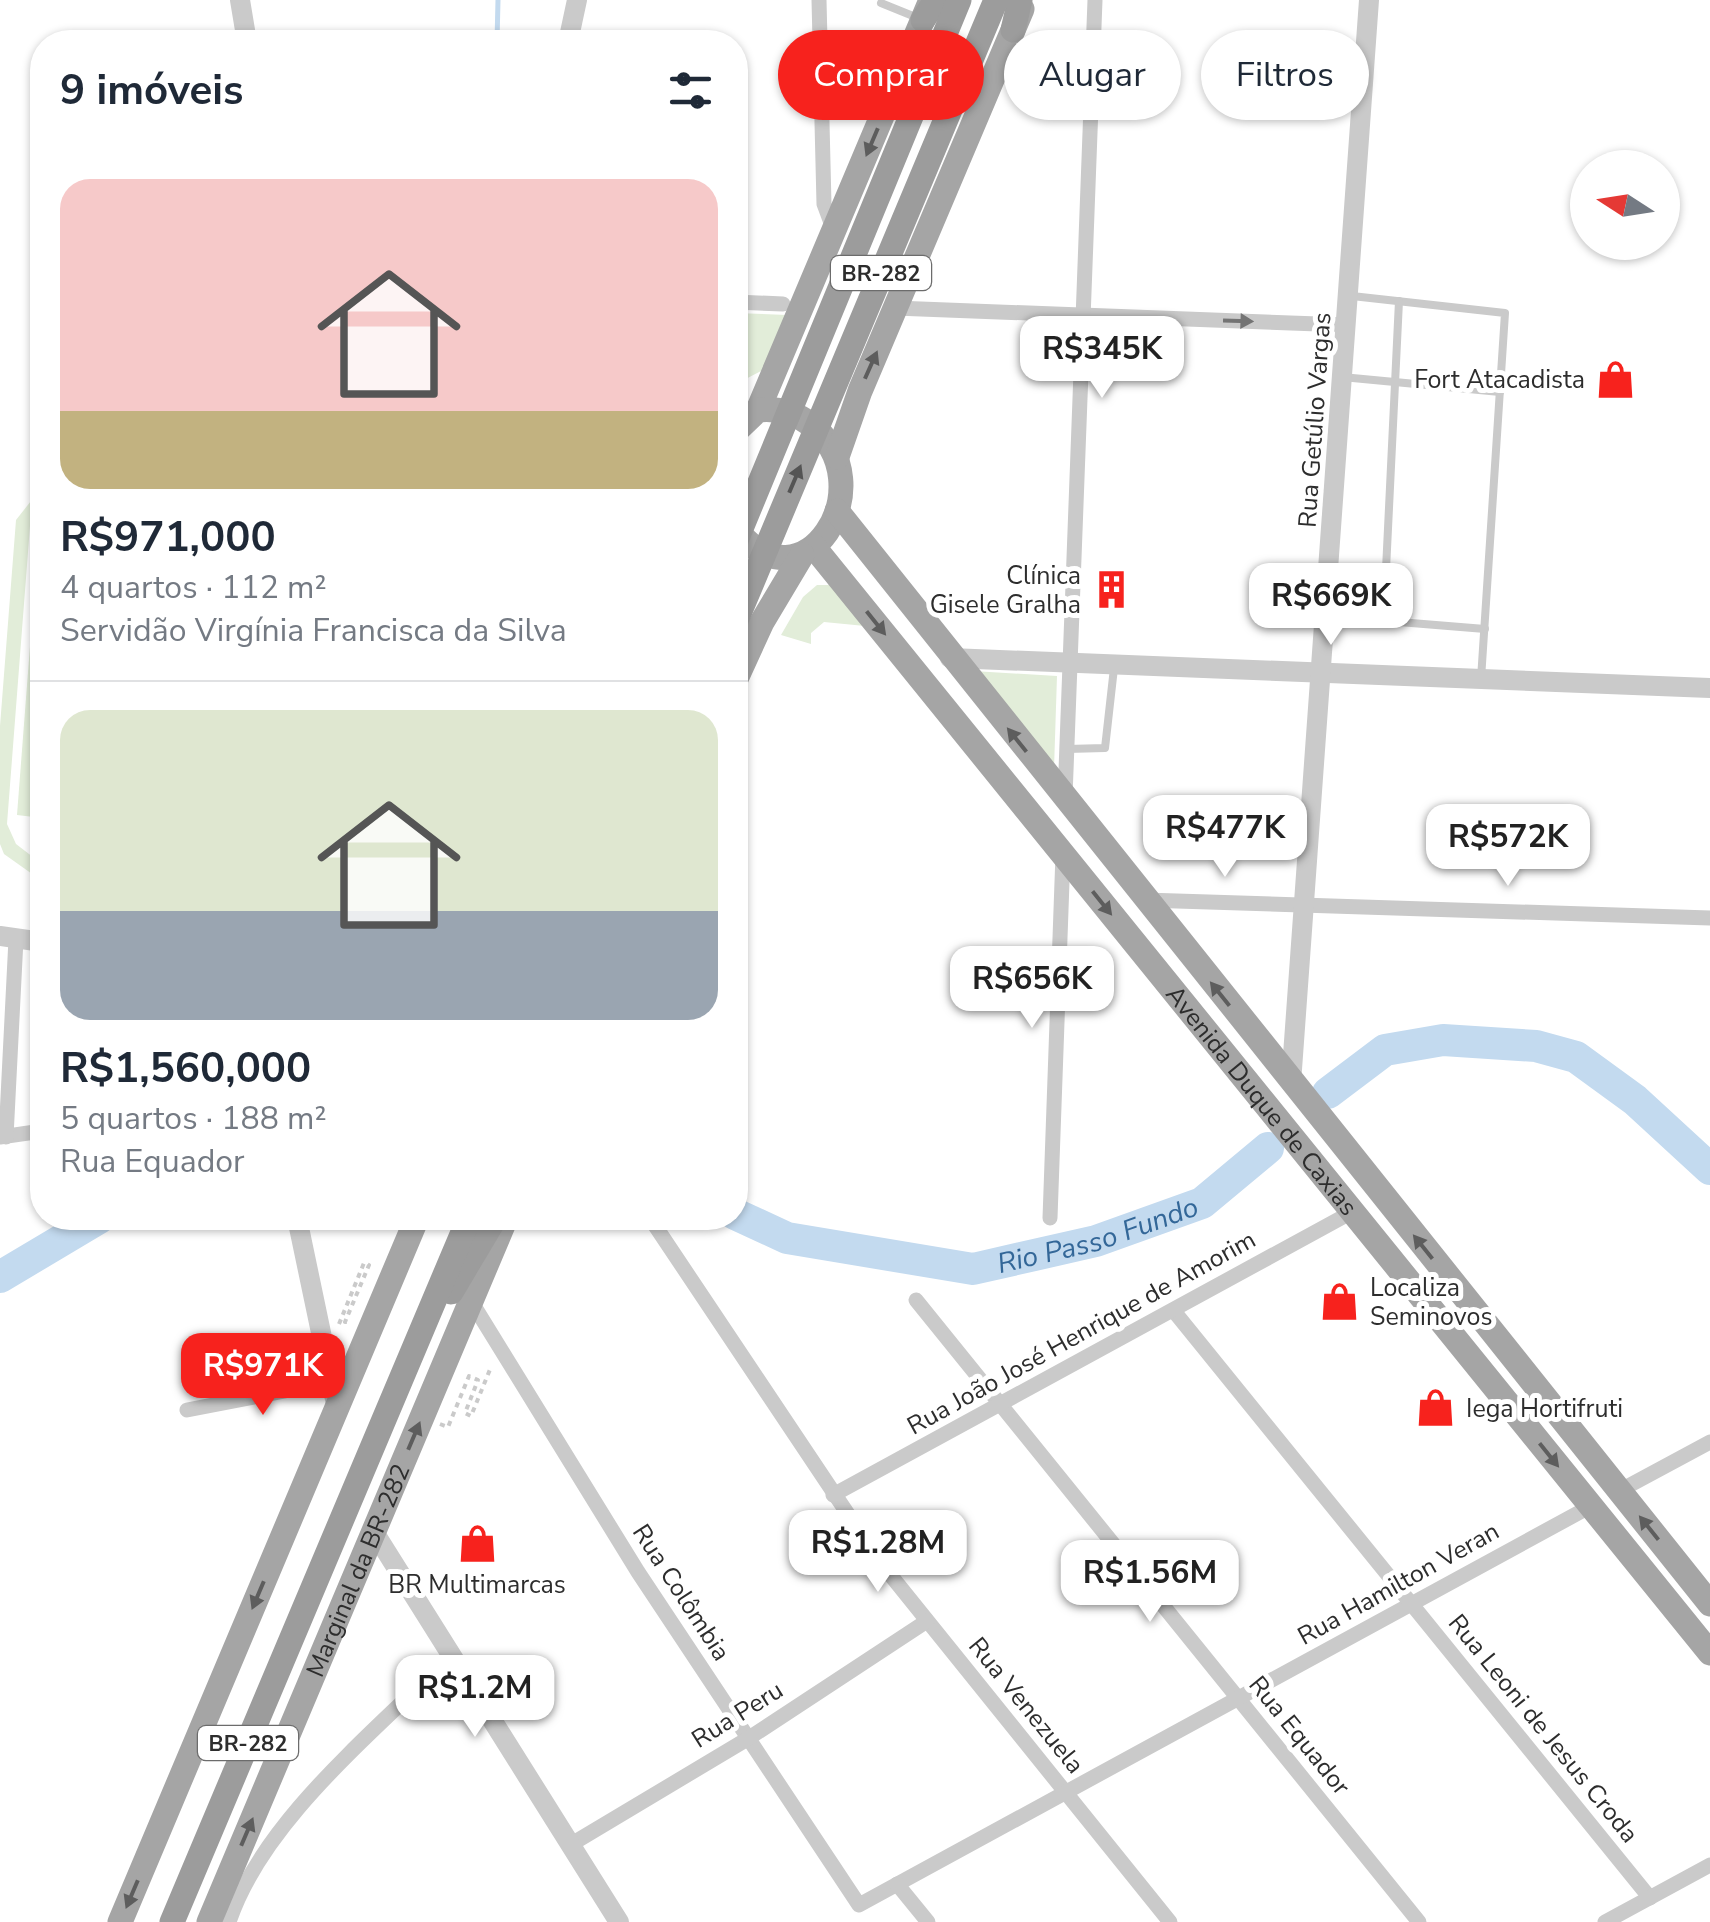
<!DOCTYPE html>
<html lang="pt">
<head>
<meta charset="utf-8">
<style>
  :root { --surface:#fff; --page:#f6f6f7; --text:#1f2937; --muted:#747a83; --line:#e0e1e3; --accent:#f7221d }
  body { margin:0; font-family:"Nunito Sans",sans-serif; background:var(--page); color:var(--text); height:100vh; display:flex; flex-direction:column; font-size:38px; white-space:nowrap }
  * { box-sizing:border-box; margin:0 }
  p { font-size:32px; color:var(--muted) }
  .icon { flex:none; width:55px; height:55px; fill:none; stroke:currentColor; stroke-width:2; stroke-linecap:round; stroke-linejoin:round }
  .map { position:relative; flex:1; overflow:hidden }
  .side { position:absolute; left:30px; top:30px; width:718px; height:1200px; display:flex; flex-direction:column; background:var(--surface); border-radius:40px; box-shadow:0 2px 8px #0004 }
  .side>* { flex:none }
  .banner { position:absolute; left:778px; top:30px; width:782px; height:90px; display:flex; gap:20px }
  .needle { width:65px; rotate:282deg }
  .tools { position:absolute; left:1570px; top:150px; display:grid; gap:20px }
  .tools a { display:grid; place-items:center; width:110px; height:110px; border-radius:50%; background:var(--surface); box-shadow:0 2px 8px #0004; font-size:50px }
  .price { position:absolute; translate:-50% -85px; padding:0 22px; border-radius:20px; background:#fff; color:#222; font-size:32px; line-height:65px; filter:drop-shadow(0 2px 5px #0008) }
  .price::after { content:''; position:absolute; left:50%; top:60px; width:30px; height:22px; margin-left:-15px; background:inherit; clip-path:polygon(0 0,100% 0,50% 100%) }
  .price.selected { background:var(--accent); color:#fff }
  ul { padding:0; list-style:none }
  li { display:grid; align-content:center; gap:20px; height:530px; padding:0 30px }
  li+li { border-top:2px solid var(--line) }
  li span { display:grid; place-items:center; height:310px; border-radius:30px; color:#555 }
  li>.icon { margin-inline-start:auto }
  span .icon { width:180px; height:180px; fill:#fffc; stroke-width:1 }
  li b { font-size:42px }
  h2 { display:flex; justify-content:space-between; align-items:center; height:120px; padding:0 30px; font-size:42px }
  .tag { padding:0 35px; border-radius:45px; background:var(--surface); box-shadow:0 2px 8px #0004; font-size:35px; line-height:90px }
  .tag.selected { background:var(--accent); color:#fff }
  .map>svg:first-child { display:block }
  .park { fill:#e2edd9 }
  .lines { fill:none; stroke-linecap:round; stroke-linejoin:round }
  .stream { stroke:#c3daef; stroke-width:5 }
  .river { stroke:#c3daef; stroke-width:32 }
  .path { stroke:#cacaca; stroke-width:4; stroke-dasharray:5 5; stroke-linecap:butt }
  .service { stroke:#cacaca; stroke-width:8 }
  .minor { stroke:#cacaca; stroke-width:15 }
  .tertiary { stroke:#cacaca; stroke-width:20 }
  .primary { stroke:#a5a5a5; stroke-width:25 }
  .trunk { stroke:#9c9c9c; stroke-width:25 }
  .oneway { fill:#5d5d5d }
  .oneway2 { fill:#747474 }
  .oneway3 { fill:#545454 }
  .labels { text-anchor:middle; stroke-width:10; stroke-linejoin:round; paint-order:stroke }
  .shield { fill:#fff; stroke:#6c6c6c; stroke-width:2.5 }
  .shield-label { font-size:22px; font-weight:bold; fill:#2d2d2d }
  .poi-label { font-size:25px; fill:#2d2d2d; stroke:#fff; text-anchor:end }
  .street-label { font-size:25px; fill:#2d2d2d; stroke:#fff }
  .water-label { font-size:28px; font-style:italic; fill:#336798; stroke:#fff }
</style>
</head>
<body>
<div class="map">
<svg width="1710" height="1922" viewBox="0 0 1710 1922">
  <rect width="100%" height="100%" fill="#fff"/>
  <g class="park">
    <path d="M 735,313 L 787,315 L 763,370 L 738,383 Z"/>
    <path d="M 42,487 L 42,510 L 30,526 L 7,824 L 16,844 L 42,864 L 42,881 L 4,854 L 0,844 L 0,726 L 16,520 Z"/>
    <path d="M 39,529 L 42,530 L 42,818 L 17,815 Z"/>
    <path d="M 817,585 L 833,585 L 865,626 L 824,622 L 811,633 L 811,644 L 781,635 L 803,597 Z"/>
    <path d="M 973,671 L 1057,676 L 1054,769 Z"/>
  </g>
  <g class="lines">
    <path class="stream" d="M 497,42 L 498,0"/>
    <g class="river">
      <path d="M 1328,1093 L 1385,1050 L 1443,1040 L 1536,1046 L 1576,1057 L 1635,1100 L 1710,1169"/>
      <path id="s1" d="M 735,1214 L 787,1238 L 973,1269 L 1096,1241 L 1202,1203 L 1268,1148"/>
      <path d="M 0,1277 L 99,1218"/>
    </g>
    <g class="path">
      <path d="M 339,1324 L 364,1263 L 369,1265 L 345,1322 L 351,1322"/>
      <path d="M 440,1424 L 448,1427 L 469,1376 L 478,1380 L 465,1413 L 471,1416 L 491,1367"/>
    </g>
    <g class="service">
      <path d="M 881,3 L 918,18"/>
      <path d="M 1352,296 L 1505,313 L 1481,679"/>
      <path d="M 1399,301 L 1384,611 L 1389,620 L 1399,622 L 1485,629"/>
      <path d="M 1342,377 L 1500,392"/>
      <path d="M 1067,749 L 1105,748 L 1114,668"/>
    </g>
    <g class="minor">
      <path d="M 819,0 L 824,204 L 834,231"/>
      <path d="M 735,302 L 783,304"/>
      <path d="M 895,308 L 1346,325"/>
      <path d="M 1065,797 L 1095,0"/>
      <path d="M 1145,900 L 1710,918"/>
      <path d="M 0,1137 L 42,1131"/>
      <path d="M 6,1137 L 16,939"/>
      <path d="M 650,1218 L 880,1562 L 1170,1922"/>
      <path d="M 1050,1218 L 1063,854"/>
      <path d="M 916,1300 L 1419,1922"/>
      <path d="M 471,1301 L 638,1572 L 859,1905 L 1591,1506"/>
      <path d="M 1173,1310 L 1650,1898"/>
      <path d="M 187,1410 L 331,1382"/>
      <path d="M 1619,1491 L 1710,1442"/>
      <path d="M 833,1495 L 1352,1212"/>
      <path d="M 570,1845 L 749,1738 L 927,1621"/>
      <path d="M 897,1884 L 928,1922"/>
      <path d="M 229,1922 C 263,1820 376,1731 451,1655"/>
      <path d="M 1605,1922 L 1710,1865"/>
    </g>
    <g class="tertiary">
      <path d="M 240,0 L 247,42"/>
      <path d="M 568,42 L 577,0"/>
      <path d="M 950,658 L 1710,688"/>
      <path d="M 0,936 L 42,942"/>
      <path d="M 1291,1083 L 1369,0"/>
      <path d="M 297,1218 L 337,1409"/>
      <path d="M 374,1532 L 619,1922"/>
    </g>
    <g class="primary">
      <path d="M 758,410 L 931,0"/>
      <path d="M 735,432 L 758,410 C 777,408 794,412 810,424 C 888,485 802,616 735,528"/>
      <path d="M 837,457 L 860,391 L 1022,9"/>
      <path d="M 837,511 L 1710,1604"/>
      <path id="s2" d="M 814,547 L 1710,1653"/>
      <path d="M 735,681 L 762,622 L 802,555"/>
      <path d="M 120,1922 L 417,1218"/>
      <path id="s3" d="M 209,1922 L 506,1218"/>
    </g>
    <g class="trunk">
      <path d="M 923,20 L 936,0"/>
      <path d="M 1013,30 L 1020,0"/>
      <path d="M 735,543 L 959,0"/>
      <path d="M 735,623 L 996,0"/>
      <path d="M 451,1292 L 495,1218"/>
      <path d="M 172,1922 L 469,1218"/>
    </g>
  </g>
  <defs><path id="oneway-solid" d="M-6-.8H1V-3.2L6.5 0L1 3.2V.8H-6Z" transform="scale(2.5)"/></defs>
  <g class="oneway">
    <use href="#oneway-solid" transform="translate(872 142) rotate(113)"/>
    <use href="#oneway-solid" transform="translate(871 365) rotate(-66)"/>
    <use href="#oneway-solid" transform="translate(876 623) rotate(51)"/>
    <use href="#oneway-solid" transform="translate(1017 740) rotate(-129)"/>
    <use href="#oneway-solid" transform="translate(1102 903) rotate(51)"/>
    <use href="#oneway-solid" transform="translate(1220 994) rotate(-129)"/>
    <use href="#oneway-solid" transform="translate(1423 1247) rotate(-129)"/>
    <use href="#oneway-solid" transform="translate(414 1436) rotate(-67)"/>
    <use href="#oneway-solid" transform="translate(1549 1455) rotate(51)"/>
    <use href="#oneway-solid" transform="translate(1649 1528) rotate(-129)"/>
    <use href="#oneway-solid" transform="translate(258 1595) rotate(113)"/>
    <use href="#oneway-solid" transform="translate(247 1832) rotate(-67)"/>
    <use href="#oneway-solid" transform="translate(132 1894) rotate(113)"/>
  </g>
  <use class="oneway2" href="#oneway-solid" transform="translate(1238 321) rotate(2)"/>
  <use class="oneway3" href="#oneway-solid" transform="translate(795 479) rotate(-67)"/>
  <defs>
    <symbol id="shop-bare" viewBox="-9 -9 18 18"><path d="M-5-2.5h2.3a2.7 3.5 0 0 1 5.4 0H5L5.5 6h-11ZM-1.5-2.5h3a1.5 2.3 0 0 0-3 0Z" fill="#f7221d" stroke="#fff" stroke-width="2.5" paint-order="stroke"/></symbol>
    <symbol id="building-bare" viewBox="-9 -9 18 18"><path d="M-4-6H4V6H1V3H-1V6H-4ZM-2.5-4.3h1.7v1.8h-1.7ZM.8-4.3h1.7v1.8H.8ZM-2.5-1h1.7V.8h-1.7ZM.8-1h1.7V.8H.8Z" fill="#f7221d" stroke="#fff" stroke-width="2.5" paint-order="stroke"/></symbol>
  </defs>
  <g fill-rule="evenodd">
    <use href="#shop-bare" x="1588" y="352" width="55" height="55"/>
    <use href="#building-bare" x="1084" y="562" width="55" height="55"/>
    <use href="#shop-bare" x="1312" y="1274" width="55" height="55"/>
    <use href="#shop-bare" x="1408" y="1380" width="55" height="55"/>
    <use href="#shop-bare" x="450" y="1516" width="55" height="55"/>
  </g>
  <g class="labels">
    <g class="shield">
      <rect x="831" y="256" width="100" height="34" rx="8"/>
      <rect x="198" y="1726" width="100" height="34" rx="8"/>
    </g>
    <g class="shield-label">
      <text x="881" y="281">BR-282</text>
      <text x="248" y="1751">BR-282</text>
    </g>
    <g class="poi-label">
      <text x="1585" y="388">Fort Atacadista</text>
      <text x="1081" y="584">Clínica<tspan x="1081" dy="29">Gisele Gralha</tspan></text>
      <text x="1370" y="1296" text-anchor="start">Localiza<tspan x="1370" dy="29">Seminovos</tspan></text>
      <text x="1466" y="1417" text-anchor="start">Iega Hortifruti</text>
      <text x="477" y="1593" text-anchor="middle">BR Multimarcas</text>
    </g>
    <g class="street-label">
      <text transform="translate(1314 420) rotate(-86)" y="9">Rua Getúlio Vargas</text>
      <text dy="9" stroke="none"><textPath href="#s2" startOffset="712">Avenida Duque de Caxias</textPath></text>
      <text transform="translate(1081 1332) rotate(-29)" y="9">Rua João José Henrique de Amorim</text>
      <text dy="9" stroke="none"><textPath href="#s3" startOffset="382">Marginal da BR-282</textPath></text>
      <text transform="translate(1398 1583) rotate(-29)" y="9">Rua Hamilton Veran</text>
      <text transform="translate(682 1592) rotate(57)" y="9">Rua Colômbia</text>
      <text transform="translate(1027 1705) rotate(51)" y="9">Rua Venezuela</text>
      <text transform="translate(737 1714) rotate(-32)" y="9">Rua Peru</text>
      <text transform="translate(1544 1728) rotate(51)" y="9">Rua Leoni de Jesus Croda</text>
      <text transform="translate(1300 1735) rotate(51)" y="9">Rua Equador</text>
    </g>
    <g class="water-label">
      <text dy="10" stroke="none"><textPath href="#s1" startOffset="375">Rio Passo Fundo</textPath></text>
    </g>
  </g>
</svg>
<div class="tools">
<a><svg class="needle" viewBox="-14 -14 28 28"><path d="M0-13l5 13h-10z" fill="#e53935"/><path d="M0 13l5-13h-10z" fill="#747a83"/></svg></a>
</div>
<b class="price" style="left:1102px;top:401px">R$345K</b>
<b class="price" style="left:1331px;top:648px">R$669K</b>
<b class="price" style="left:1225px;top:880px">R$477K</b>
<b class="price" style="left:1508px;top:889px">R$572K</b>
<b class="price" style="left:1032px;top:1031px">R$656K</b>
<b class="price selected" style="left:263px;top:1418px">R$971K</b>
<b class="price" style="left:878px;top:1595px">R$1.28M</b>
<b class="price" style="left:1150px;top:1625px">R$1.56M</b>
<b class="price" style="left:475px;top:1740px">R$1.2M</b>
<div class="banner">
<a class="tag selected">Comprar</a>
<a class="tag">Alugar</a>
<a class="tag">Filtros</a>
</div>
<section class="side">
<h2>9 imóveis<svg class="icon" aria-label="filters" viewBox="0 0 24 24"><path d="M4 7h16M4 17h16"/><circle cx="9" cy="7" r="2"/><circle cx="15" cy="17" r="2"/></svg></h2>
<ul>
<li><span style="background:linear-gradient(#f6c9c9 75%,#c2b280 0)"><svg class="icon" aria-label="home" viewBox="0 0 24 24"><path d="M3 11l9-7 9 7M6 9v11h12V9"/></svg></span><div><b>R$971,000</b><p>4 quartos · 112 m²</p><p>Servidão Virgínia Francisca da Silva</p></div></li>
<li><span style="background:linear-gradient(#dfe7d0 65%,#9aa5b1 0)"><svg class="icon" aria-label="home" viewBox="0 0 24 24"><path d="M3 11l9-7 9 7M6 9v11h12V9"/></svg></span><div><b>R$1,560,000</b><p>5 quartos · 188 m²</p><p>Rua Equador</p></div></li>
</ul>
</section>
</div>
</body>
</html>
